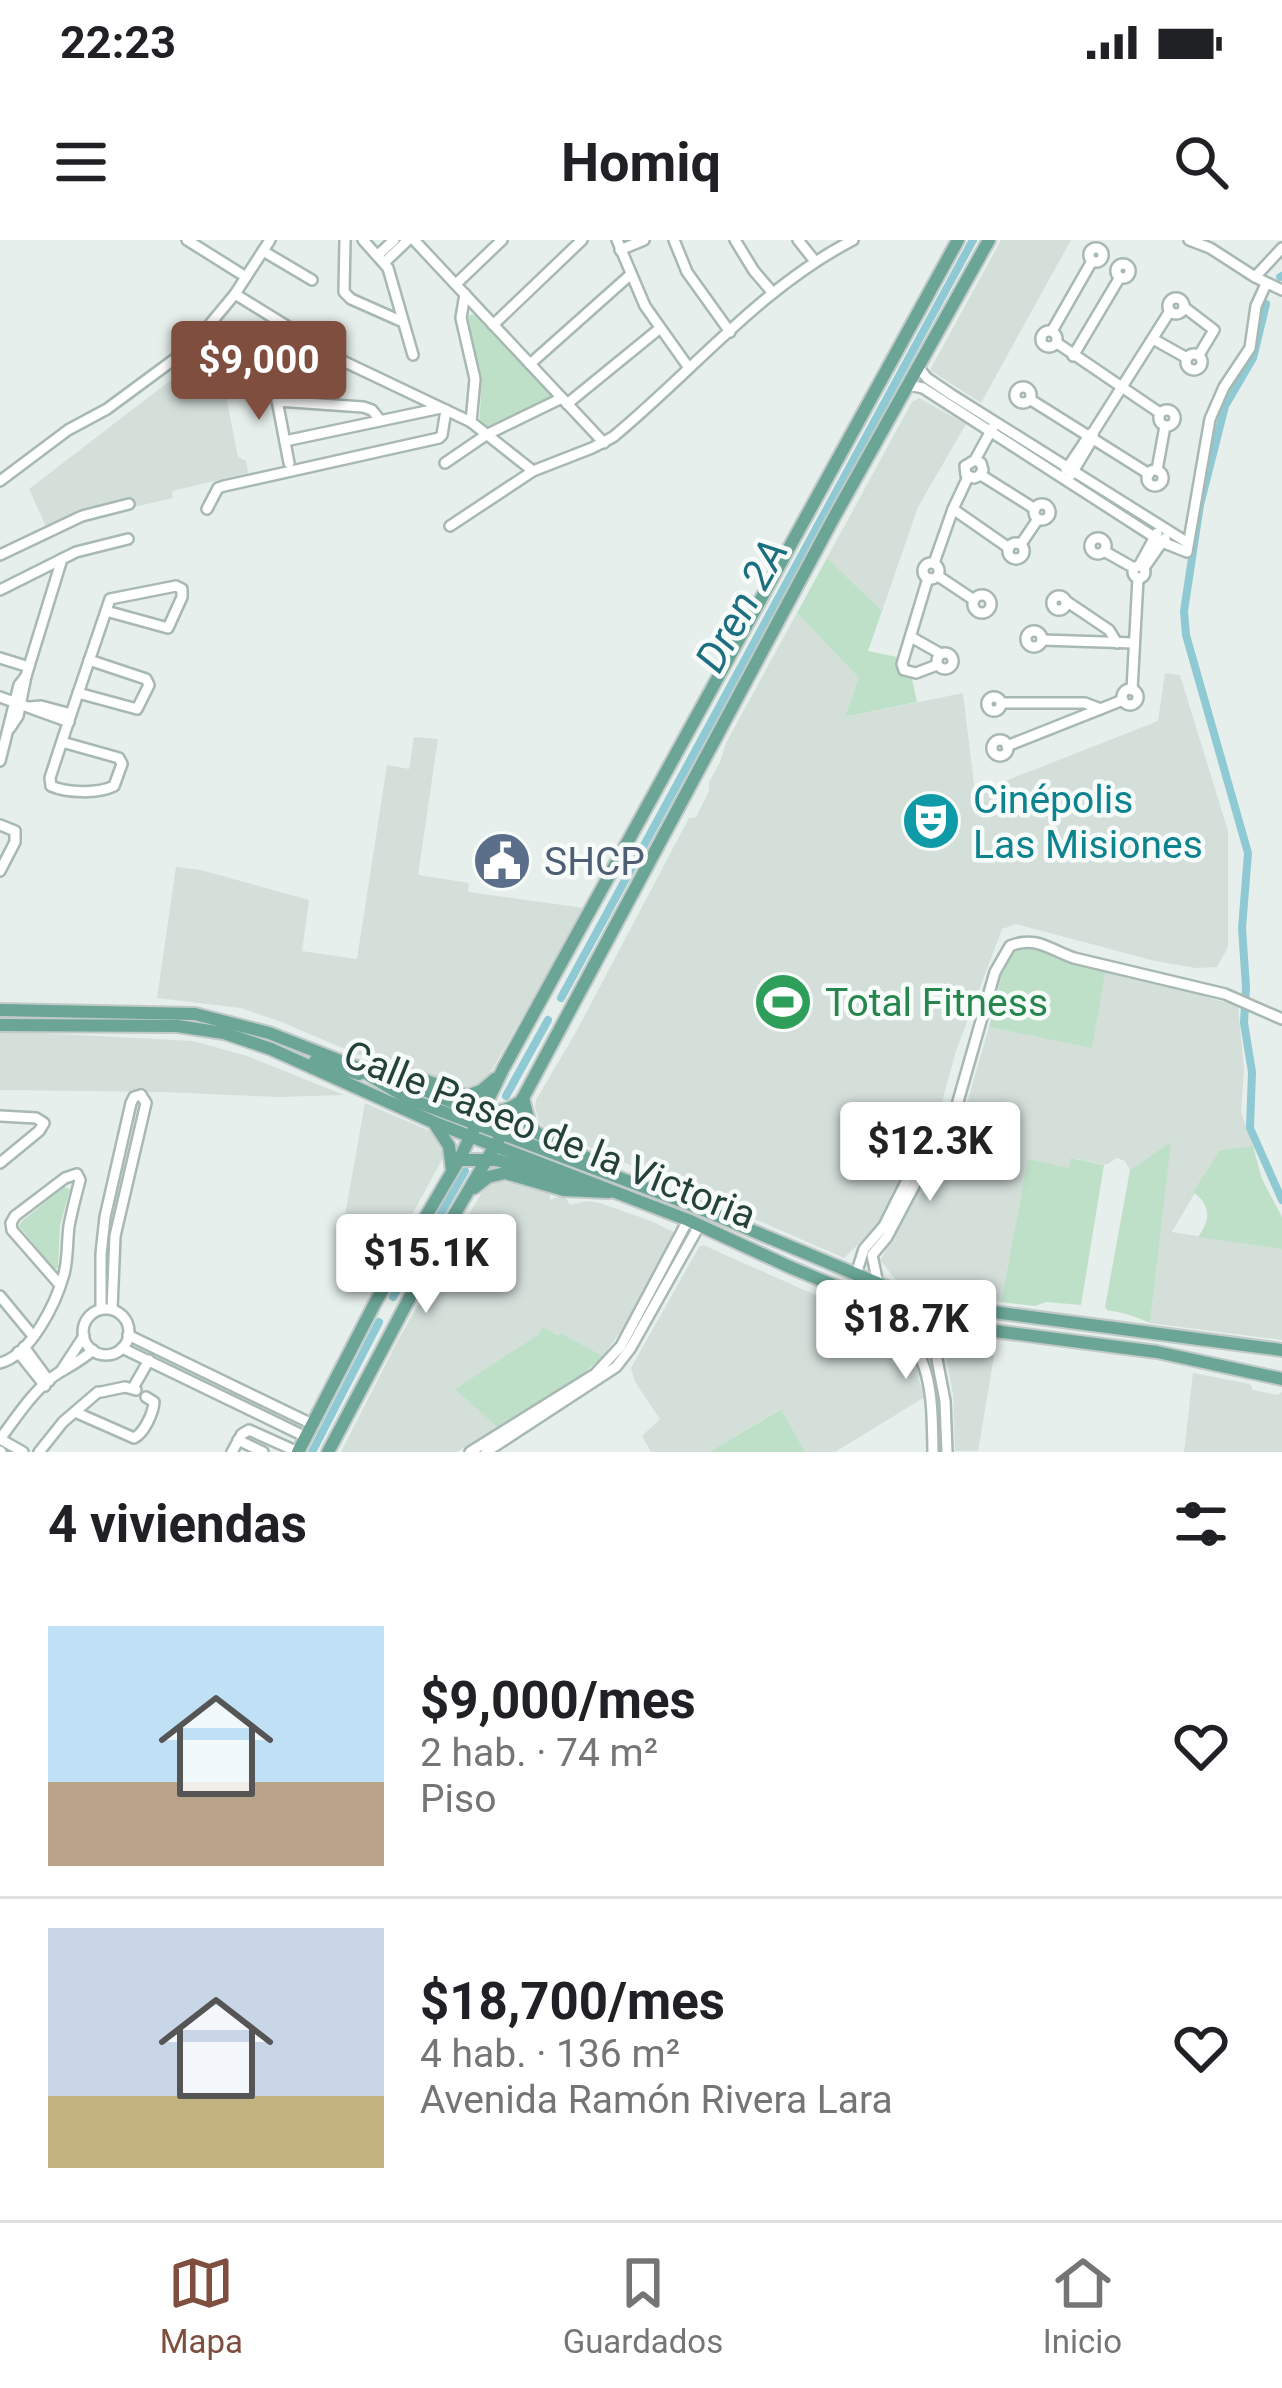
<!DOCTYPE html>
<html lang="es">
<head>
<meta charset="utf-8">
<style>
  :root { --surface:#fff; --page:#f2f2f2; --text:#202124; --muted:#757577; --line:#e0e0e0; --accent:#7f4e3f }
  body { margin:0; font-family:Roboto,sans-serif; background:var(--page); color:var(--text); height:100vh; display:flex; flex-direction:column; font-size:45px; white-space:nowrap }
  * { box-sizing:border-box; margin:0 }
  p { font-size:39px; color:var(--muted) }
  .icon { flex:none; width:66px; height:66px; fill:none; stroke:currentColor; stroke-width:2; stroke-linecap:round; stroke-linejoin:round }
  .map { position:relative; height:1212px; overflow:hidden }
  .panel { display:flex; flex-direction:column; background:var(--surface); flex:1 }
  .panel>* { flex:none }
  .price { position:absolute; translate:-50% -102px; padding:0 27px; border-radius:12px; background:#fff; color:#222; font-size:39px; line-height:78px; filter:drop-shadow(0 3px 6px #0008) }
  .price::after { content:''; position:absolute; left:50%; top:72px; width:36px; height:27px; margin-left:-18px; background:inherit; clip-path:polygon(0 0,100% 0,50% 100%) }
  .price.on { background:var(--accent); color:#fff }
  ul { padding:0; list-style:none }
  li { display:flex; align-items:center; gap:36px; height:300px; padding:0 48px }
  li+li { border-top:3px solid var(--line) }
  li span { display:grid; place-items:center; flex:none; width:336px; height:240px; border-radius:0px; color:#555 }
  li>.icon { margin-inline-start:auto }
  span .icon { width:144px; height:144px; fill:#fffc; stroke-width:1 }
  li b { font-size:51px }
  h2 { display:flex; justify-content:space-between; align-items:center; height:144px; padding:0 48px; font-size:51px }
  .status { display:flex; justify-content:space-between; align-items:center; height:84px; padding:0 60px; background:var(--surface); direction:ltr }
  .status svg { height:33px; fill:currentColor }
  header { display:flex; justify-content:space-between; align-items:center; height:156px; padding:0 48px; background:var(--surface); font-size:54px; font-weight:700 }
  .tab-bar { display:flex; justify-content:space-around; align-items:center; height:168px; border-top:3px solid var(--line); background:var(--surface); font-size:33px; color:var(--muted) }
  .tab-bar a { display:grid; justify-items:center; gap:6px }
  .tab-bar .on { color:var(--accent) }
  .map>svg:first-child { display:block }
  .built { fill:#d4dfda }
  .green { fill:#bfe0c8 }
  .lines { fill:none; stroke-linecap:round; stroke-linejoin:round }
  .canal { stroke:#8ec9d4; stroke-width:8 }
  .minor-casing { stroke:#a8b8b2; stroke-width:14 }
  .major-casing { stroke:#c2cac8; stroke-width:16 }
  .minor { stroke:#fff; stroke-width:9 }
  .major { stroke:#6aa596; stroke-width:12 }
  .labels { text-anchor:middle; stroke-width:9; stroke-linejoin:round; paint-order:stroke }
  .culture-label { font-size:39px; fill:#0d838f; stroke:#f7fbf9; text-anchor:start }
  .service-label { font-size:39px; fill:#4e5e75; stroke:#f7fbf9; text-anchor:start }
  .leisure-label { font-size:39px; fill:#27864d; stroke:#f7fbf9; text-anchor:start }
  .street-label { font-size:39px; fill:#24423a; stroke:#f7fbf9 }
  .water-label { font-size:42px; font-style:italic; fill:#1c6f80; stroke:#f7fbf9 }
</style>
</head>
<body>
<div class="status"><b>22:23</b><svg viewBox="0 0 49 12"><path d="M0 12V9h3v3zM5 12V6h3v6zM10 12V3h3v9zM15 12V0h3v12zM26 1h20v11H26zM47 4h2v5h-2z"/></svg></div>
<header><svg class="icon" aria-label="menu" viewBox="0 0 24 24"><path d="M4 6h16M4 12h16M4 18h16"/></svg>Homiq<svg class="icon" aria-label="search" viewBox="0 0 24 24"><circle cx="10" cy="10" r="6"/><path d="M15 15l6 6"/></svg></header>
<div class="map">
<svg width="1282" height="1212" viewBox="0 0 1282 1212">
  <rect width="100%" height="100%" fill="#e6efeb"/>
  <g class="built">
    <path d="M 1001,0 L 1071,0 L 981,163 L 930,130 Z"/>
    <path d="M 171,140 L 181,154 L 224,146 L 238,217 L 246,221 L 248,233 L 172,251 L 173,258 L 82,279 L 50,295 L 29,249 Z"/>
    <path d="M 919,158 L 966,184 L 918,267 L 882,371 L 827,318 L 912,162 Z"/>
    <path d="M 797,373 L 859,438 L 846,477 L 963,453 L 975,553 L 1158,481 L 1165,433 L 1180,435 L 1228,591 L 1228,707 L 1217,727 L 1196,728 L 1155,721 L 1016,684 L 1002,689 L 956,811 L 937,880 L 911,919 L 875,988 L 844,1018 L 545,888 L 539,882 L 535,867 L 536,860 L 576,792 L 689,578 L 696,577 L 709,551 L 709,542 L 720,522 L 726,503 Z"/>
    <path d="M 414,497 L 438,499 L 418,635 L 469,643 L 468,652 L 584,668 L 485,842 L 470,849 L 459,848 L 354,813 L 284,783 L 241,768 L 157,758 L 176,627 L 201,630 L 309,660 L 302,711 L 357,719 L 387,525 L 409,529 Z"/>
    <path d="M 1106,728 L 1238,766 L 1244,829 L 1241,872 L 1253,906 L 1220,910 L 1172,992 L 1282,1009 L 1282,1100 L 1150,1083 L 1170,903 L 1130,930 L 1125,921 L 1117,918 L 1106,925 L 1072,918 L 1069,929 L 1028,920 L 1001,1062 L 913,1046 L 896,1040 L 880,1020 L 892,1000 L 920,941 L 948,905 L 964,873 L 989,787 L 1091,807 Z"/>
    <path d="M 0,791 L 193,801 L 247,816 L 344,855 L 280,857 L 161,852 L 0,850 Z"/>
    <path d="M 365,863 L 437,894 L 444,916 L 386,1022 L 337,1020 Z"/>
    <path d="M 501,941 L 550,954 L 550,960 L 564,955 L 570,965 L 586,961 L 600,963 L 651,981 L 676,993 L 621,1091 L 603,1116 L 561,1093 L 557,1095 L 543,1088 L 539,1094 L 456,1149 L 497,1187 L 457,1212 L 341,1212 L 397,1102 L 482,952 L 488,946 Z"/>
    <path d="M 703,1005 L 838,1065 L 848,1072 L 894,1090 L 918,1125 L 919,1139 L 925,1157 L 835,1212 L 805,1212 L 780,1169 L 709,1212 L 651,1212 L 642,1196 L 660,1179 L 635,1142 L 631,1128 L 699,1007 Z"/>
    <path d="M 965,1100 L 996,1104 L 978,1211 L 955,1211 L 953,1154 L 944,1106 Z"/>
    <path d="M 1193,1133 L 1250,1144 L 1253,1150 L 1278,1155 L 1282,1152 L 1282,1212 L 1184,1212 Z"/>
  </g>
  <g class="green">
    <path d="M 471,74 L 479,76 L 551,155 L 551,159 L 491,189 L 479,186 L 482,137 L 466,79 Z"/>
    <path d="M 827,318 L 882,371 L 868,411 L 897,417 C 894,425 897,430 902,437 L 912,439 L 917,462 L 845,477 L 859,438 L 797,373 Z"/>
    <path d="M 1023,706 L 1035,706 L 1063,720 L 1106,728 L 1092,808 L 989,787 L 1005,719 L 1010,712 Z"/>
    <path d="M 1171,902 L 1150,1083 C 1134,1076 1125,1073 1107,1070 L 1105,1067 L 1130,930 Z"/>
    <path d="M 1253,906 L 1262,939 L 1282,977 L 1282,1009 L 1198,997 C 1211,979 1211,965 1193,952 L 1220,910 Z"/>
    <path d="M 1071,918 L 1104,925 L 1081,1065 L 1046,1062 L 1035,1066 L 1001,1062 L 1028,919 L 1069,928 Z"/>
    <path d="M 64,947 L 70,949 L 60,986 L 58,1028 L 54,1029 L 19,986 L 22,981 Z"/>
    <path d="M 543,1087 L 557,1095 L 561,1093 L 603,1116 L 584,1133 L 497,1187 L 455,1149 L 539,1094 Z"/>
    <path d="M 781,1169 L 805,1212 L 709,1212 Z"/>
  </g>
  <g class="lines">
    <g class="canal">
      <path d="M 1280,37 L 1282,36"/>
      <path d="M 1266,64 L 1253,118 L 1225,166 L 1200,265 L 1184,371 L 1186,395 L 1248,613 L 1242,688 L 1246,747 L 1244,783 L 1252,832 L 1250,888 L 1282,960"/>
      <path d="M 561,758 L 973,0"/>
      <path d="M 506,856 L 548,780"/>
      <path d="M 393,1057 L 465,931"/>
      <path d="M 312,1212 L 379,1082"/>
    </g>
    <defs>
      <g id="minor">
        <path d="M 187,0 L 246,37"/>
        <path d="M 345,0 L 344,52 L 351,59 L 403,82"/>
        <path d="M 363,0 L 388,28 L 413,115"/>
        <path d="M 414,0 L 604,203"/>
        <path d="M 617,0 L 645,66 L 689,128"/>
        <path d="M 674,0 L 687,32 L 730,92"/>
        <path d="M 735,0 L 754,31 L 773,53"/>
        <path d="M 798,0 L 814,20"/>
        <path d="M 1189,0 L 1210,8 L 1255,37 L 1282,50"/>
        <circle cx="1096" cy="15" r="7"/>
        <path d="M 620,10 L 644,0"/>
        <path d="M 263,11 L 312,40"/>
        <path d="M 378,15 L 394,0"/>
        <path d="M 385,22 L 408,0"/>
        <circle cx="1123" cy="31" r="7"/>
        <path d="M 1255,37 L 1282,8"/>
        <path d="M 456,44 L 502,0"/>
        <path d="M 235,54 L 345,122 L 471,182 L 533,231"/>
        <path d="M 465,54 L 461,78 L 475,139 L 471,182"/>
        <circle cx="1176" cy="66" r="8"/>
        <path d="M 1184,67 L 1214,90 L 1199,115"/>
        <path d="M 493,85 L 582,0"/>
        <circle cx="1049" cy="99" r="8"/>
        <path d="M 1052,91 L 1092,21"/>
        <path d="M 1153,99 L 1187,118"/>
        <path d="M 1057,103 L 1160,173"/>
        <circle cx="1194" cy="122" r="8"/>
        <path d="M 1073,116 L 1120,37"/>
        <path d="M 530,124 L 630,35"/>
        <path d="M 918,127 L 927,138 L 952,155 L 1188,303"/>
        <path d="M 272,134 L 289,223"/>
        <path d="M 908,145 L 923,148 L 1162,302 L 1187,312 L 1210,179 L 1224,147 L 1250,108 L 1256,66 L 1266,44"/>
        <circle cx="1023" cy="155" r="8"/>
        <path d="M 1031,160 L 1149,234"/>
        <path d="M 277,161 L 363,167 L 372,170 L 380,180"/>
        <path d="M 567,164 L 659,89"/>
        <circle cx="1167" cy="178" r="8"/>
        <path d="M 285,201 L 441,168"/>
        <path d="M 975,220 L 981,223 L 983,230 L 979,236 L 974,238 L 966,235 L 965,226 L 975,220 L 993,187"/>
        <path d="M 445,223 L 486,195 L 562,158"/>
        <path d="M 1066,230 L 1090,194"/>
        <path d="M 1157,230 L 1165,186"/>
        <circle cx="1155" cy="238" r="8"/>
        <path d="M 981,235 L 1035,269"/>
        <path d="M 1071,235 L 1092,200 L 1094,191 L 1170,71"/>
        <path d="M 0,241 L 68,190 L 107,169 L 191,107 L 235,54 L 270,0"/>
        <circle cx="1042" cy="272" r="8"/>
        <path d="M 207,269 L 218,248 L 224,246 L 439,198 L 442,195 L 446,170"/>
        <path d="M 953,269 L 1009,308"/>
        <path d="M 450,286 L 533,231 L 592,208 L 613,197 C 693,131 760,48 853,0"/>
        <circle cx="1098" cy="306" r="8"/>
        <circle cx="1016" cy="311" r="8"/>
        <path d="M 1021,304 L 1038,279"/>
        <path d="M 1104,311 L 1134,328"/>
        <path d="M 0,315 L 82,276 L 129,264"/>
        <path d="M 934,323 L 953,269 L 968,237"/>
        <circle cx="931" cy="331" r="8"/>
        <circle cx="1139" cy="332" r="6"/>
        <path d="M 1139,326 L 1157,293"/>
        <path d="M 1144,328 L 1165,298"/>
        <path d="M 938,336 L 974,360"/>
        <path d="M 928,338 L 902,424 L 904,430 L 916,433 L 937,425"/>
        <path d="M 0,350 L 76,312 L 128,299"/>
        <circle cx="982" cy="364" r="9"/>
        <circle cx="1059" cy="363" r="7"/>
        <path d="M 1066,361 L 1109,390 L 1117,403"/>
        <circle cx="1034" cy="399" r="8"/>
        <path d="M 911,397 L 941,414"/>
        <path d="M 1042,400 L 1134,403"/>
        <circle cx="945" cy="421" r="8"/>
        <path d="M 0,418 L 29,427"/>
        <circle cx="1130" cy="457" r="8"/>
        <path d="M 1132,450 L 1138,338"/>
        <path d="M 78,453 L 137,469 L 149,445 L 146,439 L 89,420"/>
        <circle cx="994" cy="464" r="7"/>
        <path d="M 0,457 L 69,482"/>
        <path d="M 1002,463 L 1085,463 L 1101,469"/>
        <path d="M 30,467 L 41,466 L 71,474"/>
        <path d="M 10,488 L 18,476 L 26,436 L 62,319"/>
        <circle cx="1000" cy="508" r="8"/>
        <path d="M 62,502 L 119,518 L 122,524 L 114,546 C 98,554 67,553 51,546 L 50,538 C 57,516 64,495 71,474 L 106,371 L 110,359 L 176,346 L 182,349 L 182,357 L 168,388 L 106,371"/>
        <path d="M 1007,506 L 1123,460"/>
        <path d="M 0,521 L 19,445 L 26,436"/>
        <path d="M 0,585 L 15,591 L 15,602 L 0,631"/>
        <path d="M 0,876 L 36,878 L 44,883 L 39,891 L 0,923"/>
        <path d="M 856,1034 L 864,1009 L 884,986 L 916,922 L 937,892 L 948,885"/>
        <path d="M 878,1044 L 872,1015 L 887,997 L 923,929 L 945,897 L 955,872 L 995,732 L 1010,706 C 1036,695 1050,710 1074,718 L 1225,754 L 1282,779"/>
        <path d="M 0,1056 L 33,1096"/>
        <path d="M 101,1069 L 101,1014 L 105,977 L 131,863 L 134,857 L 141,855"/>
        <path d="M 112,1069 L 115,996 L 146,863 L 141,855"/>
        <circle cx="106" cy="1092" r="23"/>
        <path d="M 891,1072 C 932,1119 932,1151 933,1212"/>
        <path d="M 128,1095 L 312,1184"/>
        <path d="M 24,1107 L 49,1141"/>
        <path d="M 122,1108 L 306,1197"/>
        <path d="M 18,1112 L 45,1146"/>
        <path d="M 0,1123 C 31,1115 56,1063 64,1034 C 68,1019 67,1002 69,986 C 72,971 76,955 80,940 L 77,934 L 65,938 L 15,976 L 11,983 L 12,990 L 60,1045"/>
        <path d="M 61,1131 L 84,1096"/>
        <path d="M 133,1148 L 149,1120"/>
        <path d="M 101,1152 L 125,1147 L 136,1150"/>
        <path d="M 75,1172 L 134,1198 C 144,1193 153,1174 154,1162 L 146,1157"/>
        <path d="M 0,1199 C 16,1178 36,1146 60,1132 C 72,1125 82,1120 93,1110"/>
        <path d="M 0,1199 L 23,1212"/>
        <path d="M 238,1200 L 263,1212"/>
        <path d="M 0,1211 L 1,1212"/>
        <path d="M 39,1212 L 63,1182 L 98,1152"/>
        <path d="M 232,1212 L 242,1194 L 249,1190 L 298,1212"/>
        <path d="M 470,1212 L 595,1134 L 621,1106 L 688,980"/>
        <path d="M 486,1212 L 616,1127 L 630,1109 L 699,986"/>
        <path d="M 947,1212 L 945,1161 L 936,1114 L 939,1096 L 957,1087"/>
      </g>
      <g id="major">
        <path d="M 0,770 L 195,774 L 269,793 L 356,827 L 409,859 L 689,964 L 889,1048 L 933,1064 L 1282,1110"/>
        <path d="M 0,785 L 177,786 L 224,793 L 271,809 L 433,882 L 688,980 L 792,1028 L 905,1075 L 940,1084 L 1157,1112 L 1282,1139"/>
        <path d="M 315,821 L 359,834"/>
        <path d="M 358,827 L 411,835 L 467,856 L 481,851 L 495,839"/>
        <path d="M 379,837 C 392,839 405,842 417,847 C 448,858 486,886 518,863"/>
        <path d="M 523,858 L 530,886 L 537,893 L 591,920"/>
        <path d="M 434,883 L 449,906 L 452,930"/>
        <path d="M 459,920 L 497,920 L 565,941 L 580,942"/>
        <path d="M 474,948 L 488,937 L 505,933 L 564,950 L 609,952"/>
        <path d="M 298,1212 L 375,1063 L 459,920 L 503,829 L 958,0"/>
        <path d="M 328,1212 L 447,987 L 523,858 L 833,279 L 989,0"/>
      </g>
    </defs>
    <use href="#minor" class="minor-casing"/>
    <use href="#major" class="major-casing"/>
    <use href="#minor" class="minor"/>
    <use href="#major" class="major"/>
  </g>
  <defs>
    <symbol id="theatre-disc" viewBox="-11 -11 22 22"><circle r="9.5" fill="#0f9aa8" stroke="#f7fbf9"/><path d="M-5-5.5Q0-4 5-5.5V0Q5 5 0 6Q-5 5-5 0ZM-3.3-2.5H-1v1.5H-3.3ZM1-2.5H3.3v1.5H1ZM-2.8 1Q0 5.5 2.8 1Z" fill="#fff"/></symbol>
    <symbol id="civic-disc" viewBox="-11 -11 22 22"><circle r="9.5" fill="#5c6f8a" stroke="#f7fbf9"/><path d="M-.6-6.5H3V-4.5H.6V-3L4-1V1h2V6H-6V1h2V-1L-.6-3ZM-1.2 2.5V6h2.4V2.5Z" fill="#fff"/></symbol>
    <symbol id="stadium-disc" viewBox="-11 -11 22 22"><circle r="9.5" fill="#2e9e5b" stroke="#f7fbf9"/><path d="M0-5a6.5 5 0 1 0 0 10a6.5 5 0 1 0 0-10ZM-3.5-1.8h7v3.6h-7Z" fill="#fff"/></symbol>
  </defs>
  <g fill-rule="evenodd">
    <use href="#theatre-disc" x="898" y="548" width="66" height="66"/>
    <use href="#civic-disc" x="469" y="588" width="66" height="66"/>
    <use href="#stadium-disc" x="750" y="729" width="66" height="66"/>
  </g>
  <g class="labels">
    <g class="culture-label">
      <text x="973" y="573">Cinépolis<tspan x="973" dy="45">Las Misiones</tspan></text>
    </g>
    <g class="service-label">
      <text x="544" y="635">SHCP</text>
    </g>
    <g class="leisure-label">
      <text x="825" y="776">Total Fitness</text>
    </g>
    <g class="street-label">
      <text transform="translate(550 894) rotate(22)" y="14">Calle Paseo de la Victoria</text>
    </g>
    <g class="water-label">
      <text transform="translate(741 365) rotate(-61)" y="15">Dren 2A</text>
    </g>
  </g>
</svg>
<b class="price on" style="left:259px;top:183px">$9,000</b>
<b class="price" style="left:930px;top:964px">$12.3K</b>
<b class="price" style="left:426px;top:1076px">$15.1K</b>
<b class="price" style="left:906px;top:1142px">$18.7K</b>
</div>
<section class="panel">
<h2>4 viviendas<svg class="icon" aria-label="filters" viewBox="0 0 24 24"><path d="M4 7h16M4 17h16"/><circle cx="9" cy="7" r="2"/><circle cx="15" cy="17" r="2"/></svg></h2>
<ul>
<li><span style="background:linear-gradient(#bfe0f5 65%,#b9a48a 0)"><svg class="icon" aria-label="home" viewBox="0 0 24 24"><path d="M3 11l9-7 9 7M6 9v11h12V9"/></svg></span><div><b>$9,000/mes</b><p>2 hab. · 74 m²</p><p>Piso</p></div><svg class="icon" aria-label="heart" viewBox="0 0 24 24"><path d="M12 20l-8-8c-3-5 5-10 8-4 3-6 11-1 8 4z"/></svg></li>
<li><span style="background:linear-gradient(#c9d6e8 70%,#c2b280 0)"><svg class="icon" aria-label="home" viewBox="0 0 24 24"><path d="M3 11l9-7 9 7M6 9v11h12V9"/></svg></span><div><b>$18,700/mes</b><p>4 hab. · 136 m²</p><p>Avenida Ramón Rivera Lara</p></div><svg class="icon" aria-label="heart" viewBox="0 0 24 24"><path d="M12 20l-8-8c-3-5 5-10 8-4 3-6 11-1 8 4z"/></svg></li>
</ul>
</section>
<nav class="tab-bar">
<a class="on"><svg class="icon" aria-label="map" viewBox="0 0 24 24"><path d="M3 6l6-2 6 2 6-2v14l-6 2-6-2-6 2zM9 4v14M15 6v14"/></svg>Mapa</a>
<a><svg class="icon" aria-label="saved" viewBox="0 0 24 24"><path d="M7 4h10v16l-5-4-5 4z"/></svg>Guardados</a>
<a><svg class="icon" aria-label="home" viewBox="0 0 24 24"><path d="M3 11l9-7 9 7M6 9v11h12V9"/></svg>Inicio</a>
</nav>
</body>
</html>
